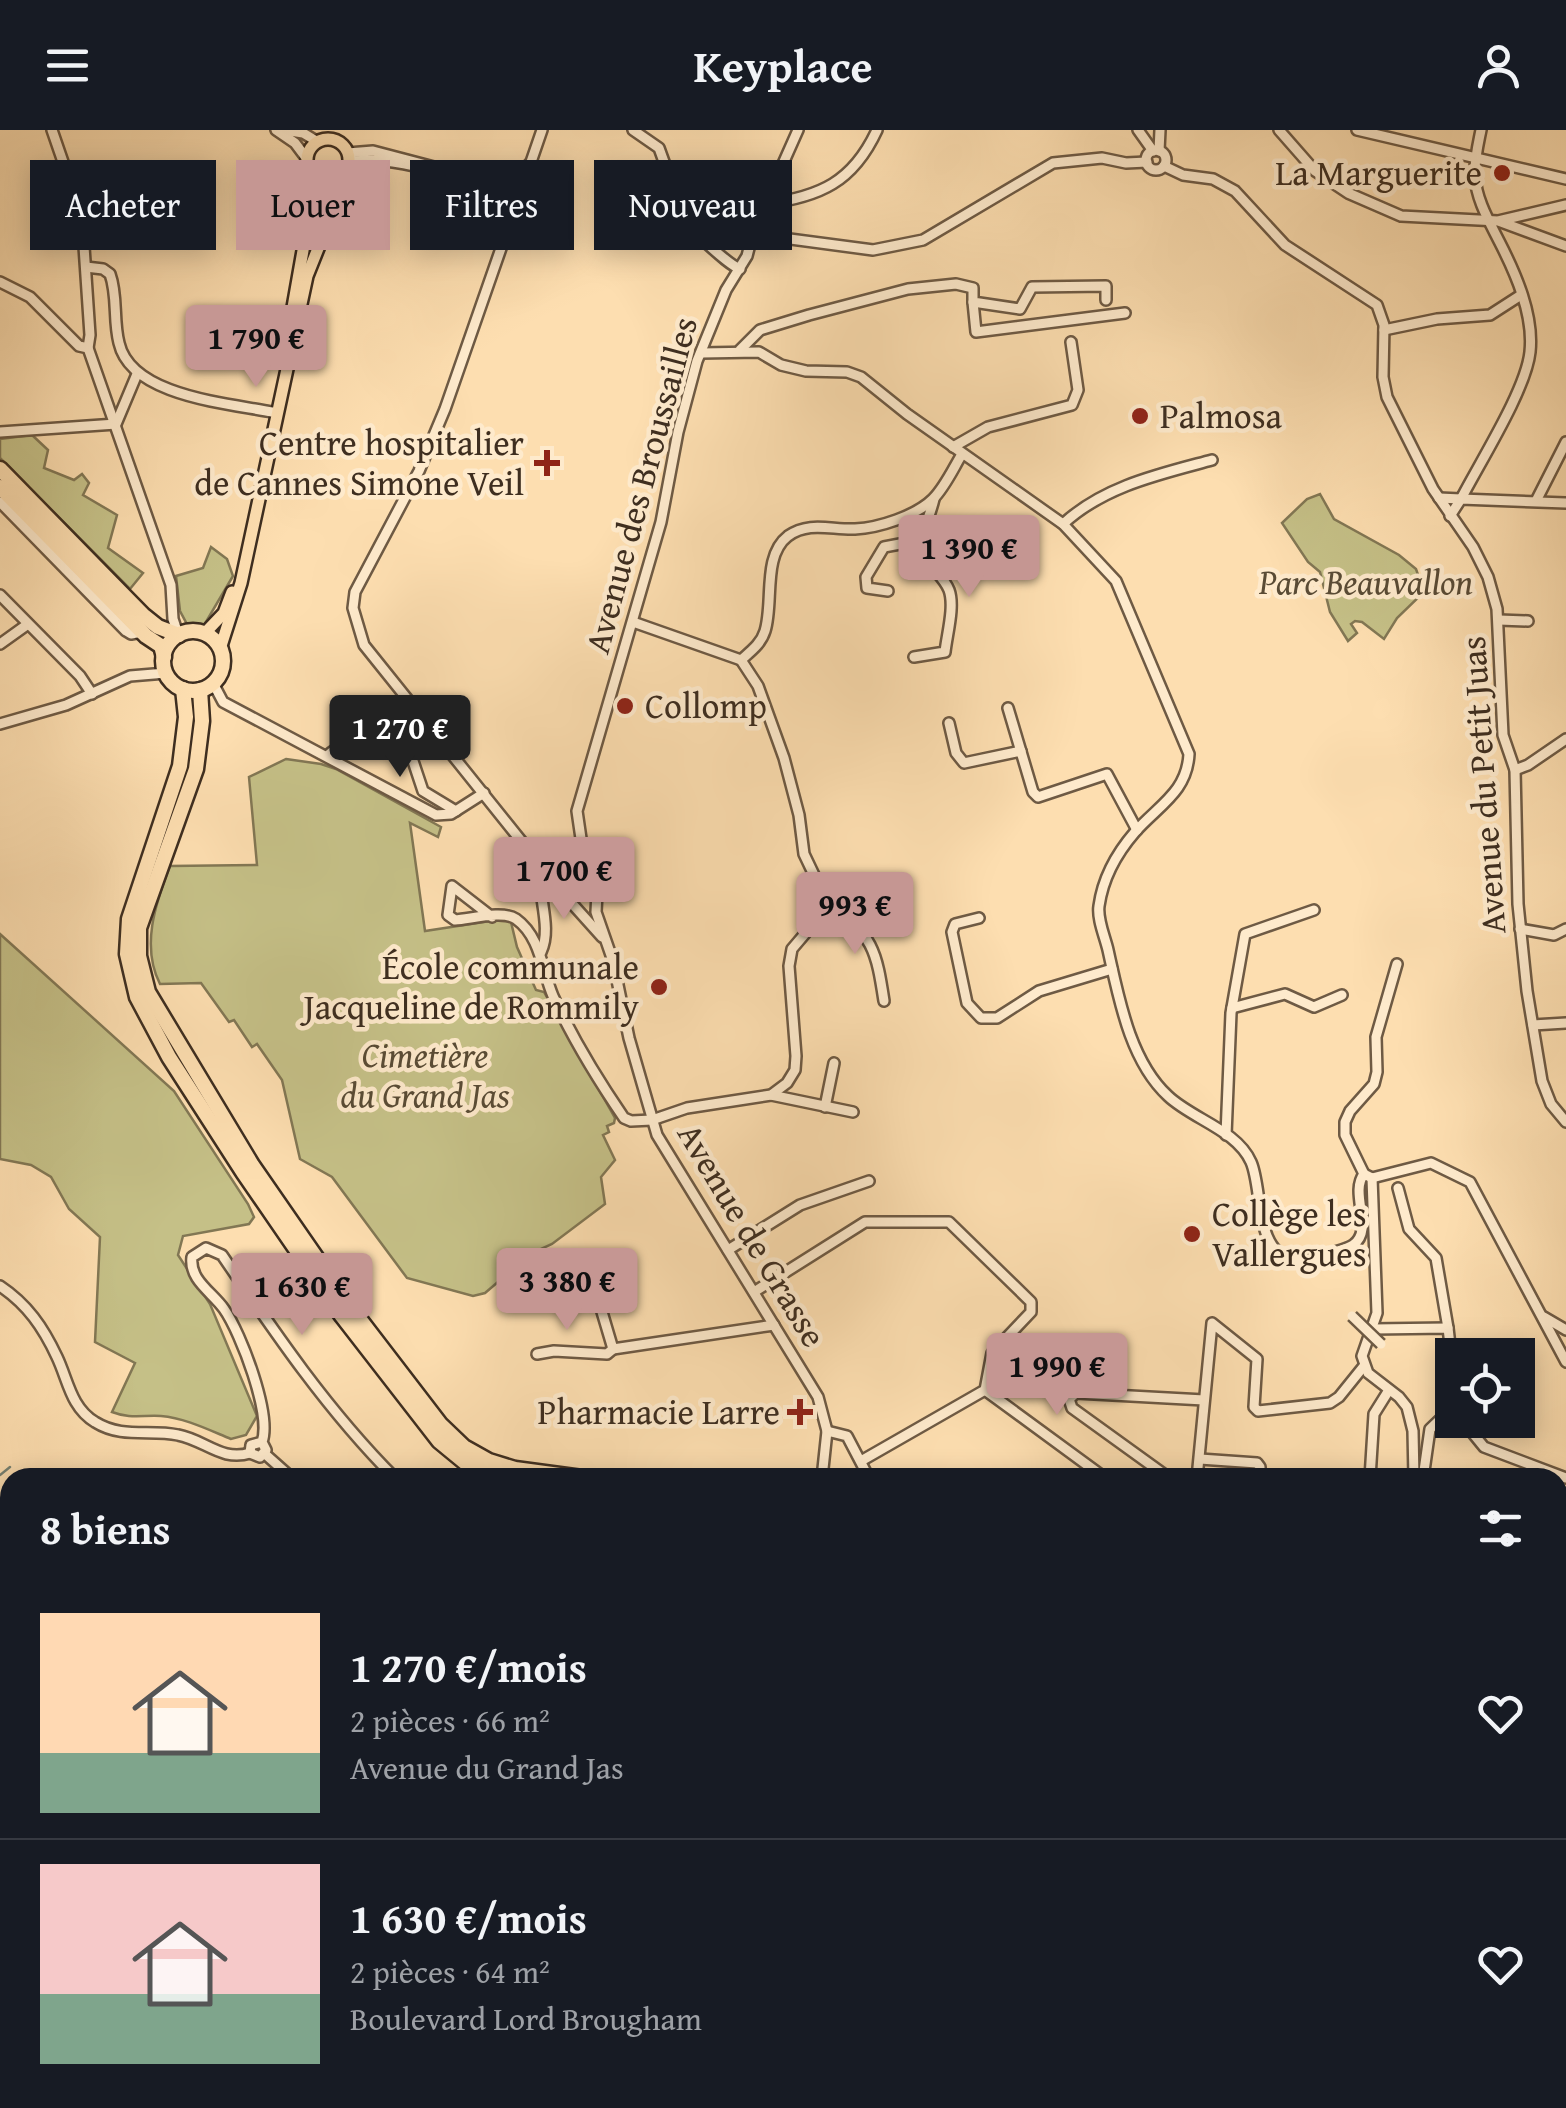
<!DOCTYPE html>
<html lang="fr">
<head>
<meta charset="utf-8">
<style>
  :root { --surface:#171b24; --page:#242831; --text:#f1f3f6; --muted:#9ea1a6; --line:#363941; --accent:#c59692 }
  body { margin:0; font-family:"Gentium Book Plus",serif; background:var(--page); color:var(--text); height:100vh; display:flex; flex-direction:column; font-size:38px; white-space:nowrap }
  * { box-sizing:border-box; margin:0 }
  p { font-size:32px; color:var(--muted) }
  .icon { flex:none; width:55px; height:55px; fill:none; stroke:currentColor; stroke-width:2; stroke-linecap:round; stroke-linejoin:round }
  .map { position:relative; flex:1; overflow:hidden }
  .drawer { position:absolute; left:0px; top:1338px; width:1568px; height:642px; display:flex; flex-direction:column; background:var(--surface); border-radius:30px 30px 0 0; box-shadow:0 5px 25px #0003 }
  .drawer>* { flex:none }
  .banner { position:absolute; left:30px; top:30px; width:1000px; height:90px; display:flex; gap:20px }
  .controls { position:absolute; left:1435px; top:1208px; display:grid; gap:20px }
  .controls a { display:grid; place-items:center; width:100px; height:100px; border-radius:0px; background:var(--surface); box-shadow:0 5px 25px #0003; font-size:50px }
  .price { position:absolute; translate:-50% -85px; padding:0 22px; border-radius:10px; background:var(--accent); color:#111; font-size:32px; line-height:65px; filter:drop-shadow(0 2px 5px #0008) }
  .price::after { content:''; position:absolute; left:50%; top:60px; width:30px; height:22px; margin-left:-15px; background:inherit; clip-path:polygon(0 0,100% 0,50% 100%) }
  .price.active { background:#222; color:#fff }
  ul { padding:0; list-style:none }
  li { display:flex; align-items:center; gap:30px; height:250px; padding:0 40px }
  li+li { border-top:2px solid var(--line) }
  li span { display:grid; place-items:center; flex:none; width:280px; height:200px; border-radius:0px; color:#555 }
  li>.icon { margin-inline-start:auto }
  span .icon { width:120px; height:120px; fill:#fffc; stroke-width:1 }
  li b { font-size:42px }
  h2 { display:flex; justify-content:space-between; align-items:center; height:120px; padding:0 40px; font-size:42px }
  .chip { padding:0 35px; border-radius:0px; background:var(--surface); box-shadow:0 5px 25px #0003; font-size:35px; line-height:90px }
  .chip.active { background:var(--accent); color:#111 }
  header { display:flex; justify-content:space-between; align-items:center; height:130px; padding:0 40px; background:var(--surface); font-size:45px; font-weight:600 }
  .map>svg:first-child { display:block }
  .green { fill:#c5c087; stroke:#827754; stroke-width:2.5 }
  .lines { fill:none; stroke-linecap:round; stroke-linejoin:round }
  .stream { stroke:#788374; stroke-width:2.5 }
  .minor-casing { stroke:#6e5a44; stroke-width:14 }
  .major-casing { stroke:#3e2e20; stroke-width:16 }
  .highway-casing { stroke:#3e2e20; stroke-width:19 }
  .minor { stroke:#feeacc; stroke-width:9 }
  .major { stroke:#fddeb0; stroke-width:11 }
  .highway { stroke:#fddeb0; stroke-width:14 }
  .minor-bridge-casing { stroke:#6e5a44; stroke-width:14; stroke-linecap:butt }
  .minor-bridge { stroke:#feeacc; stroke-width:9 }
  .poi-dot { fill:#8f2418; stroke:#feeacc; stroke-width:4 }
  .labels { text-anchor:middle; stroke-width:9; stroke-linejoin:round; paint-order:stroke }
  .poi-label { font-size:35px; fill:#3e2e20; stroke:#feeacc; text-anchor:end }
  .street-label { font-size:35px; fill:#3e2e20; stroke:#feeacc }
  .park-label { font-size:35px; font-style:italic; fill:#594b35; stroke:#feeacc }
</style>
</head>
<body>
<header><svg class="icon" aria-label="menu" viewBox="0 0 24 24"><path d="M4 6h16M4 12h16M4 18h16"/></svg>Keyplace<svg class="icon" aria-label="person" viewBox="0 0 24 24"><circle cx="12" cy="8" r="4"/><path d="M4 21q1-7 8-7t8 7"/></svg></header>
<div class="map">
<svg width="1566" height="1978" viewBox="0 0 1566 1978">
  <rect width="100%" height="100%" fill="#fddeb0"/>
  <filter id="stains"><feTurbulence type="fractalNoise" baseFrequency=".002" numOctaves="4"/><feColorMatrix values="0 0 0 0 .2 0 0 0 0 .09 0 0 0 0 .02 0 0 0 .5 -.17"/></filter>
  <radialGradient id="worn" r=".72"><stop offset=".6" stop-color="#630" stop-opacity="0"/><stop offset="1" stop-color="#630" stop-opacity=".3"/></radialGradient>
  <g class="green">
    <path d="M 32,305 L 48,320 L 44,338 L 74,350 L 82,344 L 89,353 L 83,365 L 117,385 L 108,418 L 143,443 L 130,459 L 0,328 L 0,309 Z"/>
    <path d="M 1320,364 L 1334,389 L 1399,425 L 1416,439 L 1424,462 L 1397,488 L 1384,509 L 1362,492 L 1355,491 L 1351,494 L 1357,503 L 1348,511 L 1330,482 L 1320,442 L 1308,432 L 1282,393 L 1307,369 Z"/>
    <path d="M 211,417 L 227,429 L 233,446 L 203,497 L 188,496 L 180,481 L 176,446 L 203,438 Z"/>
    <path d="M 286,629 L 321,634 L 336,639 L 441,697 L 438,707 L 410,693 L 425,801 L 510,788 L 517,817 L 536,860 L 544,862 L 615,988 L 614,993 L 607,996 L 609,1002 L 603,1005 L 615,1030 L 601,1047 L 605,1074 L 552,1114 L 532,1123 L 485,1163 L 473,1166 L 407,1148 L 332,1047 L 300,1029 L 282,950 L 257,914 L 252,917 L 234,890 L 229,892 L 201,853 L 160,854 C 141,817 155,774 170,736 L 257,735 L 249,647 Z"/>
    <path d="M 0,804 L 174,961 L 248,1074 L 254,1087 L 249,1094 L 183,1106 L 178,1125 L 210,1174 L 257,1286 L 246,1305 L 231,1309 C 209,1300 185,1288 161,1286 C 142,1285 130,1289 112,1282 L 135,1233 L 95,1212 L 100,1107 L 69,1079 L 51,1047 L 31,1035 L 0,1029 Z"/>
  </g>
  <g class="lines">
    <g class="stream">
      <path d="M 0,1345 L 10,1337"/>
      <path d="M 0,1605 L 10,1606"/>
    </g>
    <defs>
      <g id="minor">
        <path d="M 52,0 L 82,87 L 90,205 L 88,218"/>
        <path d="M 276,0 L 295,13 L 307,29"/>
        <path d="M 284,0 L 303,3 L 318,12"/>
        <path d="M 633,0 L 659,18 L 676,65"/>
        <path d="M 798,0 L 754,99 L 747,126 L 726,160 L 697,231 L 678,302 L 661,392 L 577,681 L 585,736 L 597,763 L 596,782 L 613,831 L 629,908 L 657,1005 L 818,1267 L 827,1301 L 822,1348"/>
        <path d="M 1138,0 L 1153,21"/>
        <path d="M 1279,0 L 1315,41 L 1348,63 L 1401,86 L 1498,91 L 1566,75"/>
        <path d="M 1357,0 L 1566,49"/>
        <circle cx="1156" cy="30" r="10"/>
        <path d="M 1159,21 L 1160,0"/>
        <path d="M 348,23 L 373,21 L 434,37"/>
        <path d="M 349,33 C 381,21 475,49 502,71"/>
        <path d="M 1164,36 L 1183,45 L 1213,49 L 1235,61 L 1285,115 L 1377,175 L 1384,195 L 1383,247 L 1387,267 L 1433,359 L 1473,417 L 1488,447 L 1497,479 L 1503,605 L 1515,640 L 1518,774 L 1527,861 L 1542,951 L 1551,974 L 1566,992"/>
        <path d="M 459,43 L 498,57"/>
        <path d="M 718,45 L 769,67"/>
        <path d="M 515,50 L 521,55 L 522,67 L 513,74 L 506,104 L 445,279 L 419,341 L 355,462 L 353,478 L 364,515 L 567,768 L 602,807"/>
        <path d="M 498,57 L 507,50 L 515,50 L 531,32 L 542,0"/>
        <path d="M 765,74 C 820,67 853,52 877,0"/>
        <path d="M 1501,92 L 1566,116"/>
        <path d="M 687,97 C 703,108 725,133 740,139"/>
        <path d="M 753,104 L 873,120 L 923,110 L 1053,33 L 1102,28 L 1126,33 L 1147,32"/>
        <path d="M 86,137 L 103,139 L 110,144 C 118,166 113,190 119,213 C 131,266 226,273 272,282"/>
        <path d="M 0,152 L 30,167 L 79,216 L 88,218 L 171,455 L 173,489 L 178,504"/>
        <path d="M 973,172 L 976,202 L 1125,183"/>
        <path d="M 1384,200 L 1437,189 L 1490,185 L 1521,165"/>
        <path d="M 740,220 L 760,200 L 809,185 L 908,159 L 956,154 L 973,158 L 973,172 L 1020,179 L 1032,157 L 1106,156 L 1106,170"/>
        <path d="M 701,223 L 759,222 L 781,235 L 806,241 L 847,242 L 861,247 L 907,284 L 1063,394 L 1116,451 L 1189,624 C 1187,662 1159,675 1135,702 C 1116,724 1103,747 1099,776 C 1097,789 1105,807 1108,820 C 1119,869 1130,931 1168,966 C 1192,989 1237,1000 1251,1032 C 1263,1059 1254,1123 1294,1130 C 1306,1132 1320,1126 1331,1123 C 1337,1121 1347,1119 1353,1115 C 1375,1100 1349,1063 1364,1044 L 1372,1048 L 1431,1033 L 1470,1052 L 1566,1232"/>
        <path d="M 0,302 L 116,294 L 137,244"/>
        <path d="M 953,317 L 988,297 L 1072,275 L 1078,260 L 1071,212"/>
        <path d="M 1439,368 L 1461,369 C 1480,332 1526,260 1530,222 C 1534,185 1516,144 1499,111 C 1489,91 1476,69 1475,46 C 1474,31 1478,15 1481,0"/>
        <path d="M 1536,371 L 1566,312"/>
        <path d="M 0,372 L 126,501 L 131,504 L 142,502"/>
        <path d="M 1450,386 L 1461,369 L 1566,373"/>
        <path d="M 1063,394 C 1104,356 1160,344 1212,330"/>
        <path d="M 888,461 L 867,458 L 866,447 L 884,417 L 921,410"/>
        <path d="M 0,465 L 80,546 L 92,564"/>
        <path d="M 1499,490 L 1528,491"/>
        <path d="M 633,492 L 741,530"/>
        <path d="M 0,514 L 28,494"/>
        <path d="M 914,527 L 945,522 C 947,504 955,476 949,460 C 943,444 921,431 921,414 C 922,402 931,383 934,369"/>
        <path d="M 741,530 C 751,521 761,514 765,501 C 774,472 762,426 788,406 C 809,391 831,400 855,399 C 878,398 916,386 933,369 C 945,357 953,339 962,324"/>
        <path d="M 213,553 L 223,572 L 436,685 L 451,684 L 484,663"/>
        <path d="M 1008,578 L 1033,662 L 1038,667 L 1107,644 L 1137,700"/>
        <path d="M 949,593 L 956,623 L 964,633 L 1021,621"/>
        <path d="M 0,594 L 66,575 L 130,546 L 166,543"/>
        <path d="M 327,626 C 351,604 384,610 411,625 L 423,661 L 456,681"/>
        <path d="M 1515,640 L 1528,635 L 1566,609"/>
        <path d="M 573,759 L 580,754 L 593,756"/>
        <path d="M 826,779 C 873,798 877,825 884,871"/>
        <path d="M 492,787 L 452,756 L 448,785 L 455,790 C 471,789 503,780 516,789 C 541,807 542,841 553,866 C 572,907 598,950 624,988 L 631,991 L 652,990 L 687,978 L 771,965 L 787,953 L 795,940 L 796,926 L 789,836 L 792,819 L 826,779 L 824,766 L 804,724 L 799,685 L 784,628 L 758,556 L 741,530"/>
        <path d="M 979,788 L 955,794 L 952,802 L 967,873 L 981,888 L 997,888 L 1039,861 L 1112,839"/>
        <path d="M 1520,799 L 1554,805 L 1566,799"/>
        <path d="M 541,822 C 551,801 541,774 540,751 L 546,742"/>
        <path d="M 1232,878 L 1285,864 L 1314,877 L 1342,865"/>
        <path d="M 1533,895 L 1566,893"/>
        <path d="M 771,965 L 853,982"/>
        <path d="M 825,977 L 834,933"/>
        <path d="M 1226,1005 L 1231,883 L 1245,804 L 1314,780"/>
        <path d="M 1364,1044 L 1345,1005 L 1345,992 L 1350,981 L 1374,954 L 1377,942 L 1376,907 L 1397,834"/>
        <path d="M 1372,1048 L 1377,1183 L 1362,1226 L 1368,1243 L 1399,1267 L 1407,1277 L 1413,1301 L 1414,1348"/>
        <path d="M 1398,1058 L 1409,1099 L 1436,1128 L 1448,1198"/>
        <path d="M 728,1120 L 800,1075 L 869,1051"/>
        <path d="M 589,1138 L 613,1219 L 774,1195"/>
        <path d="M 0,1156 C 27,1174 43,1197 57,1227 C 68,1250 71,1278 95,1292 C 122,1309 150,1299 178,1305 C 205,1310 222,1332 250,1323"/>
        <path d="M 754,1162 L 865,1092 L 949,1092 L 1031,1172 L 1031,1182 L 992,1223 L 985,1260 L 861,1331"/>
        <path d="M 1544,1187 L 1566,1200"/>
        <path d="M 1373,1199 L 1448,1198 L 1452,1232"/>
        <path d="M 537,1224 L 554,1221 L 607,1224 L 613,1219"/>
        <path d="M 1040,1250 L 1069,1269 L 1072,1278 L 1169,1348"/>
        <path d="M 985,1260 L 1105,1348"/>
        <path d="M 1069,1269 L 1076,1263 L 1204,1270"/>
        <path d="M 1462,1290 L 1484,1317 L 1566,1348"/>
        <path d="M 827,1301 L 847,1306 L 869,1348"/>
        <path d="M 262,1312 L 251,1315 L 250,1323 L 260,1327 L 266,1320 L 262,1312 C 272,1285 241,1203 224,1179 C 212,1162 189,1150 192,1127 L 206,1118 L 222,1125 C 275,1203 328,1281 395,1348"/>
        <path d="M 265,1324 L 292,1348"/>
        <path d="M 1200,1329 L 1257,1333 L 1260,1337 L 1260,1348"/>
        <path d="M 1197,1348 L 1212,1193 L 1257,1229 L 1254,1277 L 1258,1281 L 1330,1273 L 1339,1267 L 1364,1236"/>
        <path d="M 1370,1348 L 1374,1284 L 1389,1260"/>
        <path d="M 1423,1348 L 1430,1299 L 1452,1278"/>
        <path d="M 1558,1524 L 1566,1534"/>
        <path d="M 1558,1594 L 1566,1604"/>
        <path d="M 1558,1741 L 1566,1756"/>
        <path d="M 0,1810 L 10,1813"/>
        <path d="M 1558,1827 L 1566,1828"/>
        <path d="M 1558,1938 L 1566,1936"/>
        <path d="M 0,1963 L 10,1966"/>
        <path d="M 342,1970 L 347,1978"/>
        <path d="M 828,1970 L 845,1978"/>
        <path d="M 948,1970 L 950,1978"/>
        <path d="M 1209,1970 L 1214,1978"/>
        <path d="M 1432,1976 L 1454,1970"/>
        <path d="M 768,1978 L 777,1970"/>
        <path d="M 1222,1978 L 1227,1970"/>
        <path d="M 1307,1978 L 1330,1970"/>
        <path d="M 1538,1978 L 1543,1973 L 1554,1970"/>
      </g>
      <g id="major">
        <circle cx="328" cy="30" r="21"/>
        <path d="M 289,200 L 316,47"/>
        <path d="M 204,504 L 224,483 L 232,462"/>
        <path d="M 220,519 L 241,453 L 307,146 L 327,96 L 338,48"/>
      </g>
      <g id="highway">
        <path d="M 0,339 L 143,485 L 158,497 L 179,505"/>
        <path d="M 0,357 L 146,506 L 161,516 L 164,527"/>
        <circle cx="193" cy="531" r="30"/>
        <path d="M 183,559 L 186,587 L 180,636 L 129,789 L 127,824 L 137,867 L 169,927 L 243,1042 L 342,1186 L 439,1311 L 467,1334 L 500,1348"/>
        <path d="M 200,560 L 202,591 L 196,639 L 139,798 L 139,826 L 148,862 L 252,1035 L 351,1178 L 440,1294 L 464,1317 L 489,1331 L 515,1339 L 582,1348"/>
        <path d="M 1558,1918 L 1566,1915"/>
        <path d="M 1558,1929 L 1566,1926"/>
        <path d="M 706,1978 L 707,1970"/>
        <path d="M 1330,1978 L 1354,1970"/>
        <path d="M 1361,1978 L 1391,1970"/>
        <path d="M 1401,1978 L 1434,1970"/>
      </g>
    </defs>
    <use href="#minor" class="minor-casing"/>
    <use href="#major" class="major-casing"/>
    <use href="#highway" class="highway-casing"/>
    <use href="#minor" class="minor"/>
    <use href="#major" class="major"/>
    <use href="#highway" class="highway"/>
    <defs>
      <path id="minor-bridge" d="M 1352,1186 L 1381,1214"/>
    </defs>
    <use href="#minor-bridge" class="minor-bridge-casing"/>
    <use href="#minor-bridge" class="minor-bridge"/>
  </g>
  <g class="poi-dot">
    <circle cx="1502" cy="43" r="10"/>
    <circle cx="1140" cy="286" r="10"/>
    <path d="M542 318h10v10h10v10h-10v10h-10v-10h-10v-10h10z"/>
    <circle cx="625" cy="576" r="10"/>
    <circle cx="659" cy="857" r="10"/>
    <circle cx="1192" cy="1104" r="10"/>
    <path d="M795 1267h10v10h10v10h-10v10h-10v-10h-10v-10h10z"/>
  </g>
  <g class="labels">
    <g class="poi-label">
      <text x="1482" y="55">La Marguerite</text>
      <text x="1160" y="298" text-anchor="start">Palmosa</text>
      <text x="524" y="325">Centre hospitalier<tspan x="524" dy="40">de Cannes Simone Veil</tspan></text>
      <text x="645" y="588" text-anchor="start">Collomp</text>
      <text x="639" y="849">École communale<tspan x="639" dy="40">Jacqueline de Rommily</tspan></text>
      <text x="1212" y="1096" text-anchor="start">Collège les<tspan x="1212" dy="40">Vallergues</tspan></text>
      <text x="780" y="1294">Pharmacie Larre</text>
    </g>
    <g class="street-label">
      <text transform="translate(641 355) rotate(-75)" y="12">Avenue des Broussailles</text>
      <text transform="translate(1483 655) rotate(-94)" y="12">Avenue du Petit Juas</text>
      <text transform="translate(752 1105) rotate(59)" y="12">Avenue de Grasse</text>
    </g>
    <g class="park-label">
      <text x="1366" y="464">Parc Beauvallon</text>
      <text x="425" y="937">Cimetière<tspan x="425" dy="40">du Grand Jas</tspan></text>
    </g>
  </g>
  <rect width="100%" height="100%" filter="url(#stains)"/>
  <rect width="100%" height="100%" fill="url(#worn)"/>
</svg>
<div class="controls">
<a><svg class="icon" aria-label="locate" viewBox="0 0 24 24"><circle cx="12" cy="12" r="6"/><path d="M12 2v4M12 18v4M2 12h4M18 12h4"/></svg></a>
</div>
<b class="price" style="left:256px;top:260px">1 790 €</b>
<b class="price" style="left:969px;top:470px">1 390 €</b>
<b class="price active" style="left:400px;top:650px">1 270 €</b>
<b class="price" style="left:564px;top:792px">1 700 €</b>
<b class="price" style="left:855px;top:827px">993 €</b>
<b class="price" style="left:567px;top:1203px">3 380 €</b>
<b class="price" style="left:302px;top:1208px">1 630 €</b>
<b class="price" style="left:1057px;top:1288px">1 990 €</b>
<div class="banner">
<a class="chip">Acheter</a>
<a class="chip active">Louer</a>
<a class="chip">Filtres</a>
<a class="chip">Nouveau</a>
</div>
<section class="drawer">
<h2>8 biens<svg class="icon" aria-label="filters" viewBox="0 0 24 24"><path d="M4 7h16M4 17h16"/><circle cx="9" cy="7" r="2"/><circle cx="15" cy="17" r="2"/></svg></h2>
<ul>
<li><span style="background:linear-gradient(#ffd9b3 70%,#7fa58c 0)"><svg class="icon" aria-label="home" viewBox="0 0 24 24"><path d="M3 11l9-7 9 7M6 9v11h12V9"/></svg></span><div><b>1 270 €/mois</b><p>2 pièces · 66 m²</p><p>Avenue du Grand Jas</p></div><svg class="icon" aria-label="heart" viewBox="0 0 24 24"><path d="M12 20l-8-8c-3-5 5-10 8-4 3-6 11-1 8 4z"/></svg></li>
<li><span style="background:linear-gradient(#f6c9c9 65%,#7fa58c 0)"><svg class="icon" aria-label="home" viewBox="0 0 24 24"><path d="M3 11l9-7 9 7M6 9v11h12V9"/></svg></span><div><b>1 630 €/mois</b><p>2 pièces · 64 m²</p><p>Boulevard Lord Brougham</p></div><svg class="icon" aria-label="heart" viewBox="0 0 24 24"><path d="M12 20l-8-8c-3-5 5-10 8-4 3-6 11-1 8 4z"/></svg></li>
</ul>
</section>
</div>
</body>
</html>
